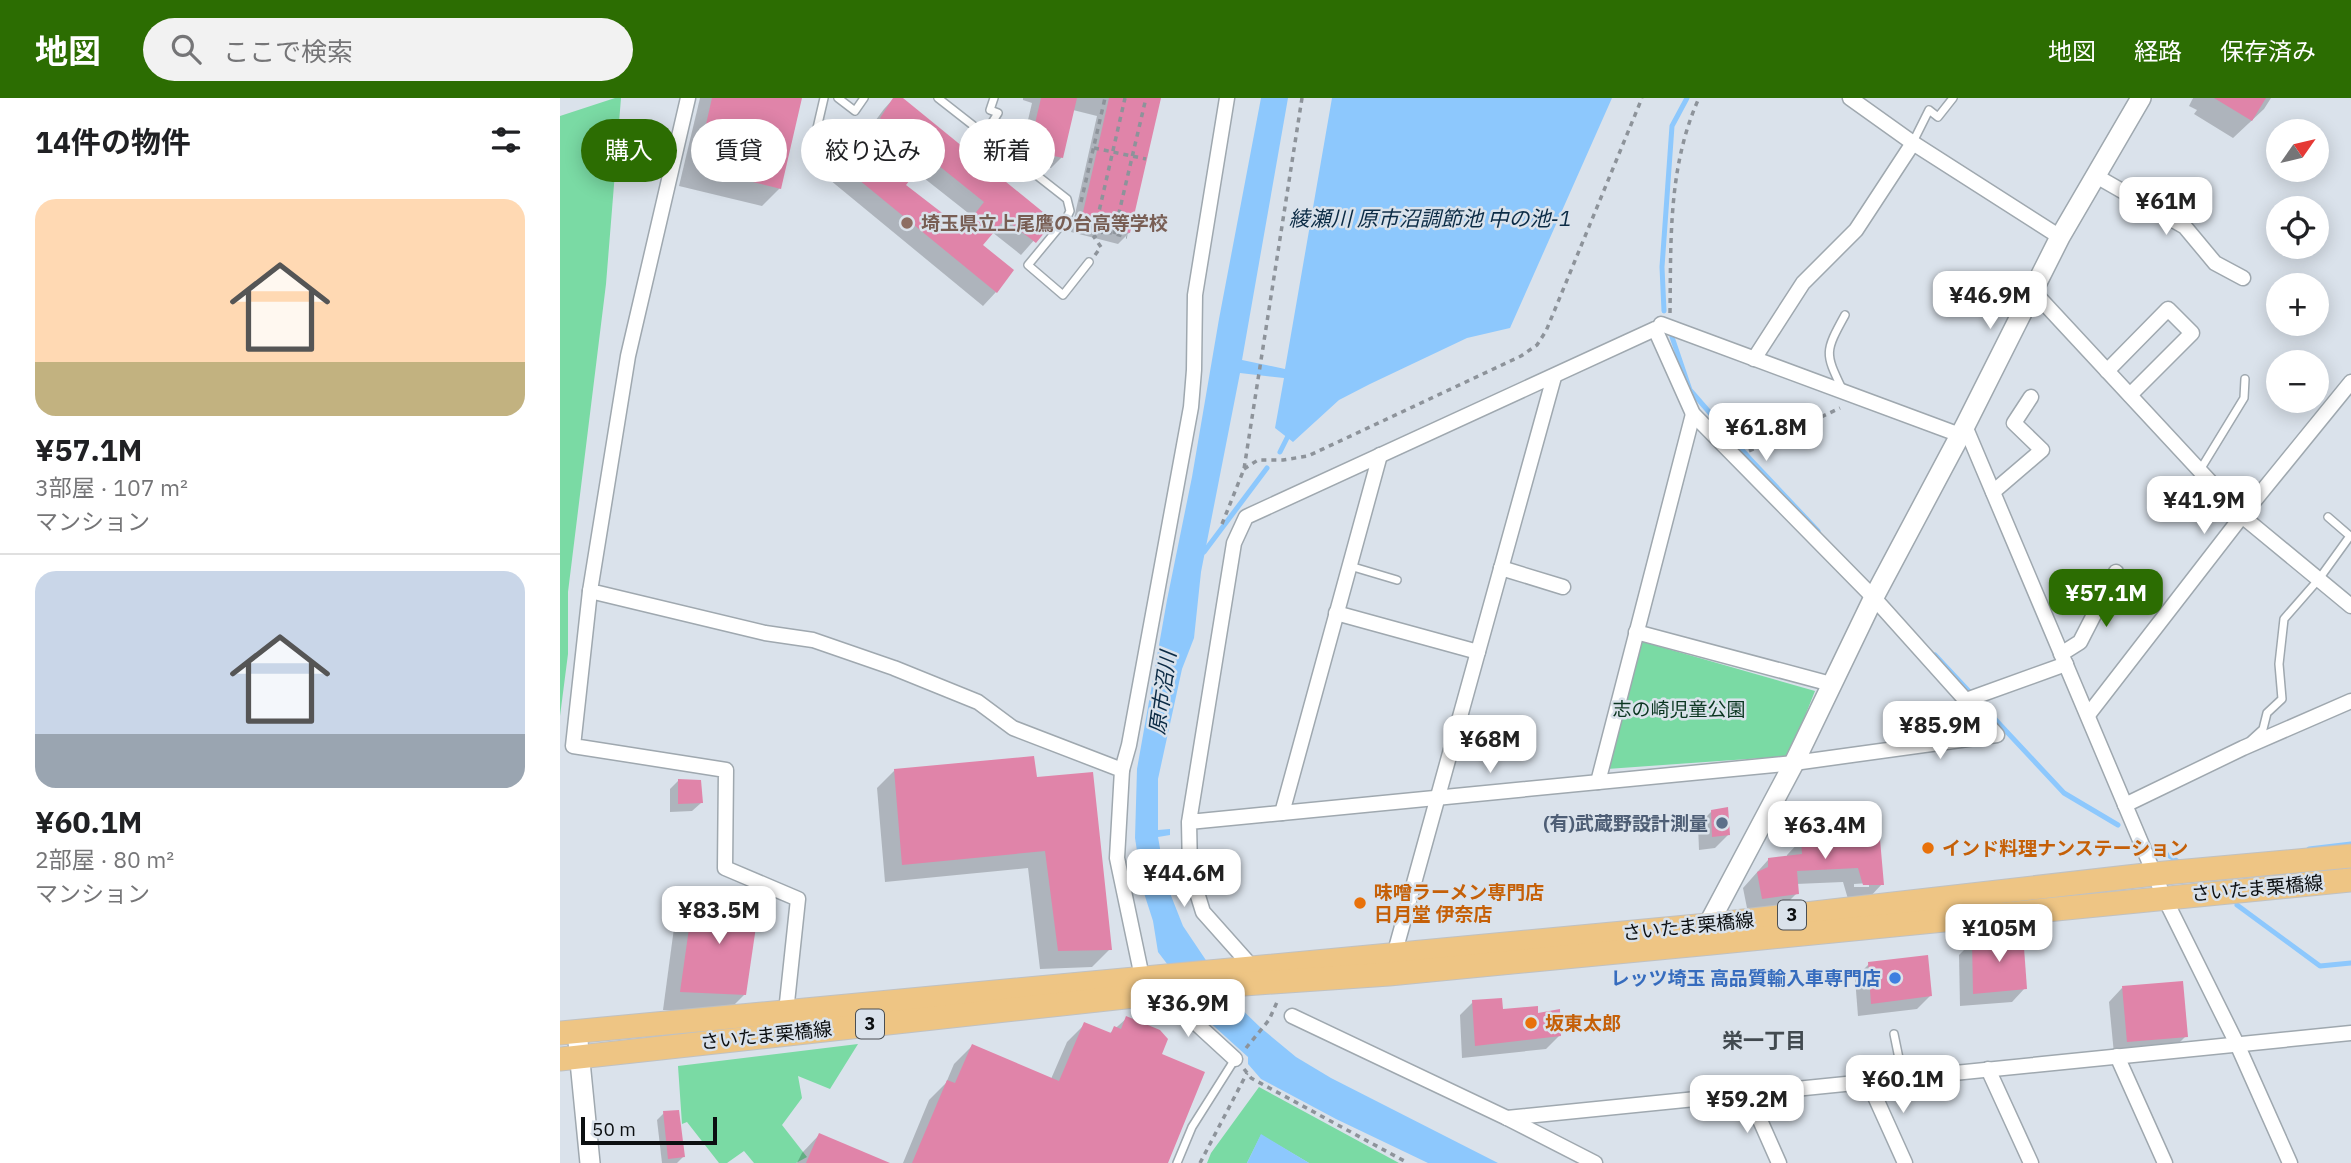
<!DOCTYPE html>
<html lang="ja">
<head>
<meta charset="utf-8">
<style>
  :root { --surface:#fff; --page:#f2f2f2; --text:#202124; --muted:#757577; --line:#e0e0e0; --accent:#2c6d02 }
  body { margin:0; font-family:"IBM Plex Sans","Noto Sans JP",sans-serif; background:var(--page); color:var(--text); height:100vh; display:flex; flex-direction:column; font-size:26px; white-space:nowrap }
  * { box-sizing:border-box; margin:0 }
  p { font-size:23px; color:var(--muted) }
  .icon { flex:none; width:38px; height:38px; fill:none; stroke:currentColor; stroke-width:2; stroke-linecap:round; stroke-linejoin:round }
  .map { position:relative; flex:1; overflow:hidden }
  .panel { display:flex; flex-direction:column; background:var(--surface); width:560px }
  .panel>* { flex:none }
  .guide { position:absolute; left:21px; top:21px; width:665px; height:63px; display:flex; gap:14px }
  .needle { width:46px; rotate:56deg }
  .tools { position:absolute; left:1706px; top:21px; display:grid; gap:14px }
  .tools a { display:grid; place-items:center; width:63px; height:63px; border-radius:50%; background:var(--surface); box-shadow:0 4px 18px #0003; font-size:35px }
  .scale { position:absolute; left:21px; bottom:18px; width:136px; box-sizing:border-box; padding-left:7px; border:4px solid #0c0f11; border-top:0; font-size:19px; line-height:24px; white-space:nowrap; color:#0c0f11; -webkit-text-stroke:5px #dae2eb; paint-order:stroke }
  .price { position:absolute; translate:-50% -60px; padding:0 16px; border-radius:14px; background:#fff; color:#222; font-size:23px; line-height:46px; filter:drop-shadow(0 2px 4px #0008) }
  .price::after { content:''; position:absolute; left:50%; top:42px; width:21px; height:16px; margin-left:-10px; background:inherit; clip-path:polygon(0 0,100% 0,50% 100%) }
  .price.current { background:var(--accent); color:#fff }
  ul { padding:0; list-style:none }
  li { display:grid; align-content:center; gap:14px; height:371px; padding:0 35px }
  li+li { border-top:2px solid var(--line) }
  li span { display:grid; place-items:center; height:217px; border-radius:21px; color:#555 }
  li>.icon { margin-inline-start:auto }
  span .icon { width:126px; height:126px; fill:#fffc; stroke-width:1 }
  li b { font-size:30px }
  h2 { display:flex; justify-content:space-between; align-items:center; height:84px; padding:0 35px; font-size:30px }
  .pill { padding:0 24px; border-radius:32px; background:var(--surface); box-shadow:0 4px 18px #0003; font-size:24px; line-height:63px }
  .pill.current { background:var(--accent); color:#fff }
  header { display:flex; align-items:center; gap:42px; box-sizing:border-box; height:98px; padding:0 35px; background:var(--accent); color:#fff }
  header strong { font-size:33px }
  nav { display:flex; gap:38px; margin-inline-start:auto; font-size:24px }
  .search { width:490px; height:63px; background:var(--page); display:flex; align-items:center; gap:18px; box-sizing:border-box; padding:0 24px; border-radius:38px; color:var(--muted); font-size:26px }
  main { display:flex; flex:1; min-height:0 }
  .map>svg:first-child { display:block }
  .green { fill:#7adaa4 }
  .water { fill:#8dc8fd }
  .shadow { fill:#0003; fill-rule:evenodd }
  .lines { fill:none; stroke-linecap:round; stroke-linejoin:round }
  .stream { stroke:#8dc8fd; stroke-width:5 }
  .building { fill:#e084a9; fill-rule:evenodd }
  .lane-casing { stroke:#9fa8af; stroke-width:10 }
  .street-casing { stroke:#9fa8af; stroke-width:17 }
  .secondary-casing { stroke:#9fa8af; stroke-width:22 }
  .primary-casing { stroke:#c0c1c1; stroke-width:25 }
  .path { stroke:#8d939a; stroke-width:3.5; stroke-dasharray:5 5; stroke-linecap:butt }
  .lane { stroke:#fff; stroke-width:7 }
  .street { stroke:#fff; stroke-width:14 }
  .secondary { stroke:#fff; stroke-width:19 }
  .primary { stroke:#eec584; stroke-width:23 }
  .education-dot { fill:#8d6e63; stroke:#dae2eb; stroke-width:2.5 }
  .service-dot { fill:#5c6f8a; stroke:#dae2eb; stroke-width:2.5 }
  .food-dot { fill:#e8710a; stroke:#dae2eb; stroke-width:2.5 }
  .shop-dot { fill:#3f7fe0; stroke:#dae2eb; stroke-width:2.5 }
  .labels { text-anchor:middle; stroke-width:5; stroke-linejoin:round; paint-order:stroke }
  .shield { fill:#dae2eb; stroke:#4a4e52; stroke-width:2 }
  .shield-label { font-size:18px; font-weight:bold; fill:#0c0f11 }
  .education-label { font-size:19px; font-weight:bold; fill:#785e54; stroke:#dae2eb; text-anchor:start }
  .park-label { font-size:19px; fill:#0a3520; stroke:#dae2eb }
  .service-label { font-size:19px; font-weight:bold; fill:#4e5e75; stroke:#dae2eb; text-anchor:end }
  .food-label { font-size:19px; font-weight:bold; fill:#c56008; stroke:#dae2eb; text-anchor:start }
  .street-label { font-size:19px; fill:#0c0f11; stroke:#dae2eb }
  .shop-label { font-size:19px; font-weight:bold; fill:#366cbe; stroke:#dae2eb; text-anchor:end }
  .water-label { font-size:21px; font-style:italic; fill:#0b2b45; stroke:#dae2eb }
  .neighbourhood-label { font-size:21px; font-weight:bold; fill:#424a50; stroke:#dae2eb }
</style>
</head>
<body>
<header>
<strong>地図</strong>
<div class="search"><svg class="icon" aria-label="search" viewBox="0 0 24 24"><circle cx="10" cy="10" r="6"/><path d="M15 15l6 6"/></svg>ここで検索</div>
<nav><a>地図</a><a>経路</a><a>保存済み</a></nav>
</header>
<main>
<section class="panel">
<h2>14件の物件<svg class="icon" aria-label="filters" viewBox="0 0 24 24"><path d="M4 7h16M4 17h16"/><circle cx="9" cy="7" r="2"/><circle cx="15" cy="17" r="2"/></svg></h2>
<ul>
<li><span style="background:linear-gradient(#ffd9b3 75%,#c2b280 0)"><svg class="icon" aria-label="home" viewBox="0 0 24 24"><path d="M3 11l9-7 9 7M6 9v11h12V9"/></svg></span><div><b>¥57.1M</b><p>3部屋 · 107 m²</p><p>マンション</p></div></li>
<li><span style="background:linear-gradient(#c9d6e8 75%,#9aa5b1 0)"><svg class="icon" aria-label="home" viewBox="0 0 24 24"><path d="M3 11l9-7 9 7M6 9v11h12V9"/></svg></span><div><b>¥60.1M</b><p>2部屋 · 80 m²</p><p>マンション</p></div></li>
</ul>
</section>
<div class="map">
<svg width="1791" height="1065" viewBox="0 0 1791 1065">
  <rect width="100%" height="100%" fill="#dae2eb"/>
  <g class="green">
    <path d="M 55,0 L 61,0 L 46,186 L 8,494 L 8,556 L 0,618 L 0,18 Z"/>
    <path d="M 1080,543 L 1255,593 L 1229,658 L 1047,671 Z"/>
    <path d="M 298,946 L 270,991 L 238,978 L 242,1000 L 222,1027 L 247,1059 L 236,1065 L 194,1065 L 184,1053 L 167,1065 L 159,1065 L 127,1024 L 122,1026 L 118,968 Z"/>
    <path d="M 699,989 L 839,1065 L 749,1065 L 701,1037 L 687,1065 L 647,1065 L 651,1055 Z"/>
  </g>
  <g class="water">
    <path d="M 701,0 L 728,0 L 682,262 L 725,271 L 772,0 L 1052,0 L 950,230 L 907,240 L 810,286 L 779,302 L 733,344 L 715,330 L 724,280 L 680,275 L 641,474 L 634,540 L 622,571 L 598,681 L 598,732 L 610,731 L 610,737 L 598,739 L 606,785 L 623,828 L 674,904 L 701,930 L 736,959 L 771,980 L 938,1065 L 868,1065 L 776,1021 L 701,981 L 688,966 L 688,959 L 635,911 L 637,905 L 598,854 L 593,823 L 583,792 L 575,740 L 577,671 L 607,502 L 632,379 L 659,221 Z"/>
    <path d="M 701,1036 L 749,1065 L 687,1065 Z"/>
  </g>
  <g class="shadow">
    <path d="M 140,0 L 240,0 L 220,90 L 202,108 L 119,88 Z"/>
    <path d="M 334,0 L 340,0 L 491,123 L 461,157 L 432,134 L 421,148 L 451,173 L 436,194 L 423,208 L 270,82 L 300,49 L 325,71 L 335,58 L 307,34 L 324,11 ZM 355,73 L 412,118 L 401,132 L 344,87 Z"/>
    <path d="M 463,0 L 599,0 L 569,135 L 558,146 L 511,134 L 537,18 L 513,12 L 502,59 L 491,70 L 449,61 L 455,53 L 456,46 L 464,39 L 472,5 L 463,2 Z"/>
    <path d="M 1633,0 L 1711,0 L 1704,11 L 1673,40 L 1634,16 L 1637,12 L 1629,8 Z"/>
    <path d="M 335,672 L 475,681 L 550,851 L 532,869 L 480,871 L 468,770 L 325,784 L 317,690 Z"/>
    <path d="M 119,682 L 141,705 L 132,713 L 110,714 L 110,691 Z"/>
    <path d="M 1152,713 L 1169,736 L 1155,750 L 1139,752 L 1138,727 Z"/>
    <path d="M 1318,732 L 1322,786 L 1308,801 L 1288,801 L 1283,784 L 1236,786 L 1237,795 L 1222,810 L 1188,815 L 1183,790 L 1208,762 L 1227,760 L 1227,757 L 1241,742 ZM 1309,785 L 1309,789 L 1294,789 L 1294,786 Z"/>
    <path d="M 134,797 L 185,896 L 167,914 L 103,912 L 116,815 Z"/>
    <path d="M 1413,843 L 1465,890 L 1452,904 L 1400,908 L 1399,857 Z"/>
    <path d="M 1309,866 L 1370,898 L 1357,911 L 1298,918 L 1295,880 Z"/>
    <path d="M 1562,890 L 1626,938 L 1613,951 L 1554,956 L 1549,904 Z"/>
    <path d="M 913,904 L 941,913 L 976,917 L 999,938 L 986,951 L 902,960 L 900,917 Z"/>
    <path d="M 567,920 L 600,957 L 606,1065 L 343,1065 L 369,1002 L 386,985 L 394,966 L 412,948 L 491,981 L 507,944 L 525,926 L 549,936 Z"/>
    <path d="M 104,1015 L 123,1059 L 117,1065 L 102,1065 L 97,1022 Z"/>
    <path d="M 259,1037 L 326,1065 L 237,1065 L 242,1055 Z"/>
  </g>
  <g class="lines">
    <g class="stream">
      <path d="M 1104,213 L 1102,169 L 1112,28 L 1127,0"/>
      <path d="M 1112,239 L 1130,292 L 1190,361 L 1258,433"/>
      <path d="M 720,354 L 730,334"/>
      <path d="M 644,454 L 707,370"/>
      <path d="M 1375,557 L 1504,695 L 1558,727"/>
      <path d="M 1749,751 L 1791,746"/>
      <path d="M 1600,752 L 1622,766"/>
      <path d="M 1677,807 L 1760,868 L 1791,865"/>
    </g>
  </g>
  <g class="building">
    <path d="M 152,0 L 242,0 L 221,91 L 136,70 Z"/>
    <path d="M 333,0 L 343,0 L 494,123 L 476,145 L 445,121 L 423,147 L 454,172 L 437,195 L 282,68 L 299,47 L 326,70 L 347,44 L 320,20 ZM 368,59 L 424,104 L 403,131 L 346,87 Z"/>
    <path d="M 481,0 L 517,0 L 503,60 L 458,50 L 465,40 L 467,33 L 473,34 Z"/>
    <path d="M 549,0 L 601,0 L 570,135 L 521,123 Z"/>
    <path d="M 1654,0 L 1706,0 L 1692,23 Z"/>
    <path d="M 474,658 L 477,679 L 533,674 L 552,852 L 498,853 L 485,753 L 342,767 L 334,671 Z"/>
    <path d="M 118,681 L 141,682 L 143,705 L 118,706 Z"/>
    <path d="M 1168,709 L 1170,737 L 1152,739 L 1151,712 Z"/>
    <path d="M 1319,730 L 1324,787 L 1303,787 L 1298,770 L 1237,773 L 1239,796 L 1202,801 L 1197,774 L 1208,769 L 1208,760 L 1242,756 L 1241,740 Z"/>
    <path d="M 134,795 L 199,808 L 186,897 L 120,894 Z"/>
    <path d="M 1463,836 L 1467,891 L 1413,896 L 1412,842 Z"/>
    <path d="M 1368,857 L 1372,898 L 1311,906 L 1308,864 Z"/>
    <path d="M 1623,883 L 1628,939 L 1567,944 L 1562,888 Z"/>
    <path d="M 942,900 L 943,911 L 978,908 L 978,915 L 1000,911 L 1001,938 L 915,948 L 912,902 Z"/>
    <path d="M 566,918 L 600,932 L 608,941 L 602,956 L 645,974 L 608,1065 L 352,1065 L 387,982 L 395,985 L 412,946 L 499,983 L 524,924 L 551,935 L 554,928 L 561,931 Z"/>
    <path d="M 119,1012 L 125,1059 L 108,1061 L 103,1013 Z"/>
    <path d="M 259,1035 L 330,1065 L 246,1065 Z"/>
  </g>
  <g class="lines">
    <defs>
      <g id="lane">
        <path d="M 278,0 L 295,13 L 304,0"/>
        <path d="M 378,0 L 507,101 L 510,113 L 506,121 L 468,167 L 503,197 L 529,164"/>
        <path d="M 425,36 L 438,15 L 430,12 L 434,0"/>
        <path d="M 1353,44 L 1369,12 L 1378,19 L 1393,0"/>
        <path d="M 251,56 L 264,0"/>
        <path d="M 1283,293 C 1265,255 1264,255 1285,217"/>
        <path d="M 1640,372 L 1684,300 L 1685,281"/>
        <path d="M 790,468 L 837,482"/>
        <path d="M 1691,642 L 1703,631 L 1707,615 L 1722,601 L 1719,566 L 1724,521 L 1759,481 L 1790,438 L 1768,419"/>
        <path d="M 1334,936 L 1343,980"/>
        <path d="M 617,1065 L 632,1029 L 675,961"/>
      </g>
      <g id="street">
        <path d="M 128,0 L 68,258 L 30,493 L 205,535 L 253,542 L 334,570 L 418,604 L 453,630 L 562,672 L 557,760 L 582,879"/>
        <path d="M 1290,0 L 1353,45 L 1500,139"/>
        <path d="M 1536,78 L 1625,129 L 1655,165 L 1683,180"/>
        <path d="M 1473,193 L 1682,418 L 1791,508"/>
        <path d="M 1101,226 L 1400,337"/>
        <path d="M 1194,261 L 1243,185 L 1296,132 L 1353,45"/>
        <path d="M 1547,273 L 1608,211 L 1632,235 L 1570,297"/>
        <path d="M 1405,328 L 1604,799 L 1677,946 L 1730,1065"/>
        <path d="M 1433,394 L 1482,352 L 1454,325 L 1471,299"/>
        <path d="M 941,470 L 1003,489"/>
        <path d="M 30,493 L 13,648 L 166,672 L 165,770 L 238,801 L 226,914"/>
        <path d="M 776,515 L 918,554"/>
        <path d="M 1076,534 L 1271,586"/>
        <path d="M 1501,556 L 1520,544 L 1556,474"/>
        <path d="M 1406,602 L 1506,566"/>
        <path d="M 1528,617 L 1682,418 L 1791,284"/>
        <path d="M 562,672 L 569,647 L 631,309 L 634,272 L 635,197 L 667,0"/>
        <path d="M 1038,684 L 1133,316"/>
        <path d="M 1565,707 L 1683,650 L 1791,603"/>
        <path d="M 722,715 L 820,357"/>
        <path d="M 629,724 L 1234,665 L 1437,637 L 1314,500 L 1133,316 L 1095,231 L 686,419 L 674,445 L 629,724 L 630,772 L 643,814 L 692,869"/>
        <path d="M 833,861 L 994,279"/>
        <path d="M 604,896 L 675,961"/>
        <path d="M 732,918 L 947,1020 L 1035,1065"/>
        <path d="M 1557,958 L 1605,1065"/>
        <path d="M 1428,971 L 1471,1065"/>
        <path d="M 1308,983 L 1345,1065"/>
        <path d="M 1188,995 L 1219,1065"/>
        <path d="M 947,1020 L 1791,935"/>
      </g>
      <g id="secondary">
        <path d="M 1150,837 L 1148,827 L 1234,665 L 1314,499 L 1405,328 L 1500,139 L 1581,0"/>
        <path d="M 17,933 L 30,1065"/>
      </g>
      <g id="primary">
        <path d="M 0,935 L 1148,827 L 1594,776 L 1791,758"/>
        <path d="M 0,961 L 684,886 L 829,876 L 1151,845 L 1791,782"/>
      </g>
    </defs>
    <use href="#lane" class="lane-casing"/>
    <use href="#street" class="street-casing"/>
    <use href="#secondary" class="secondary-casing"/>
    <use href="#primary" class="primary-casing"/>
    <g class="path">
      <path d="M 534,50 L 586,61"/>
      <path d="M 521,104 L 545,0"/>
      <path d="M 518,126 L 567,139"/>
      <path d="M 535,131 L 565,0"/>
      <path d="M 554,136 L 586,0"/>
      <path d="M 535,157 L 541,149 L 534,139 L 544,133"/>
      <path d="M 1110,215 C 1111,142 1108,68 1139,0"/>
      <path d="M 1189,353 L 1280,310"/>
      <path d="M 684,371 L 698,362 L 723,362 L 748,358 L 961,258 L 977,247 L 986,233 L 1082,0"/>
      <path d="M 662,426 L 684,371 L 742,0"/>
      <path d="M 686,950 L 709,922 L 717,904"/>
      <path d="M 684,971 L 691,980 L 848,1065"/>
      <path d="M 640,1065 L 687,975"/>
    </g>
    <use href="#lane" class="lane"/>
    <use href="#street" class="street"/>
    <use href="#secondary" class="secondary"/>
    <use href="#primary" class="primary"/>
  </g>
  <circle class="education-dot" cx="347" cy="125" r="7"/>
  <circle class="service-dot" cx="1162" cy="725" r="7"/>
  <g class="food-dot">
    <circle cx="1368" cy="750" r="7"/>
    <circle cx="800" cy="805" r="7"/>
    <circle cx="971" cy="925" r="7"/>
  </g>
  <circle class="shop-dot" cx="1335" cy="880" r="7"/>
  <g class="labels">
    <g class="shield">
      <rect x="1218" y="802.5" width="28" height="29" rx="5"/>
      <rect x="296" y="911.5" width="28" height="29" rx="5"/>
    </g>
    <g class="shield-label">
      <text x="1232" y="823">3</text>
      <text x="310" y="932">3</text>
    </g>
    <g class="education-label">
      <text x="361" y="132">埼玉県立上尾鷹の台高等学校</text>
    </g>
    <g class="park-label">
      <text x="1119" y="618">志の崎児童公園</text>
    </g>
    <g class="service-label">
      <text x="1148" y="732">(有)武蔵野設計測量</text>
    </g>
    <g class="food-label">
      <text x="1382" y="757">インド料理ナンステーション</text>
      <text x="814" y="801">味噌ラーメン専門店<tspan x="814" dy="22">日月堂 伊奈店</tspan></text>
      <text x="985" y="932">坂東太郎</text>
    </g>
    <g class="street-label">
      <text transform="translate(1697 790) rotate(-5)" y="7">さいたま栗橋線</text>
      <text transform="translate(1128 828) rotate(-6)" y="7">さいたま栗橋線</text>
      <text transform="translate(206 937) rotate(-6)" y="7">さいたま栗橋線</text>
    </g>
    <g class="shop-label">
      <text x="1321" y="887">レッツ埼玉 高品質輸入車専門店</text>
    </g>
    <g class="water-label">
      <text x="870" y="128">綾瀬川 原市沼調節池 中の池-1</text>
      <text transform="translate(603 595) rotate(-82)" y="7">原市沼川</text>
    </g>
    <g class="neighbourhood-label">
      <text x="1204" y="950">栄一丁目</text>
    </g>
  </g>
</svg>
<div class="tools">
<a><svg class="needle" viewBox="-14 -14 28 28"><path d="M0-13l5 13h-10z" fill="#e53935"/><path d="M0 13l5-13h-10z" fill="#757577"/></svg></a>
<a><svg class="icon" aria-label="locate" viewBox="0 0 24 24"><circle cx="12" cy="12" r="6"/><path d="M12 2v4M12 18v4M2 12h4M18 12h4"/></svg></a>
<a>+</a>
<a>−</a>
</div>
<div class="scale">50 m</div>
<b class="price" style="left:1606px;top:139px">¥61M</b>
<b class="price" style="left:1430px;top:233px">¥46.9M</b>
<b class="price" style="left:1206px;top:365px">¥61.8M</b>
<b class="price" style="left:1644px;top:438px">¥41.9M</b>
<b class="price current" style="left:1546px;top:531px">¥57.1M</b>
<b class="price" style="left:1380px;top:663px">¥85.9M</b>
<b class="price" style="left:930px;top:677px">¥68M</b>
<b class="price" style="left:1265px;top:763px">¥63.4M</b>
<b class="price" style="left:624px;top:811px">¥44.6M</b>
<b class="price" style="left:159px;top:848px">¥83.5M</b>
<b class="price" style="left:1439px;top:866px">¥105M</b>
<b class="price" style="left:628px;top:941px">¥36.9M</b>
<b class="price" style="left:1343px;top:1017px">¥60.1M</b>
<b class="price" style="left:1187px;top:1037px">¥59.2M</b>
<div class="guide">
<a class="pill current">購入</a>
<a class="pill">賃貸</a>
<a class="pill">絞り込み</a>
<a class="pill">新着</a>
</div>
</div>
</main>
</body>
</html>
